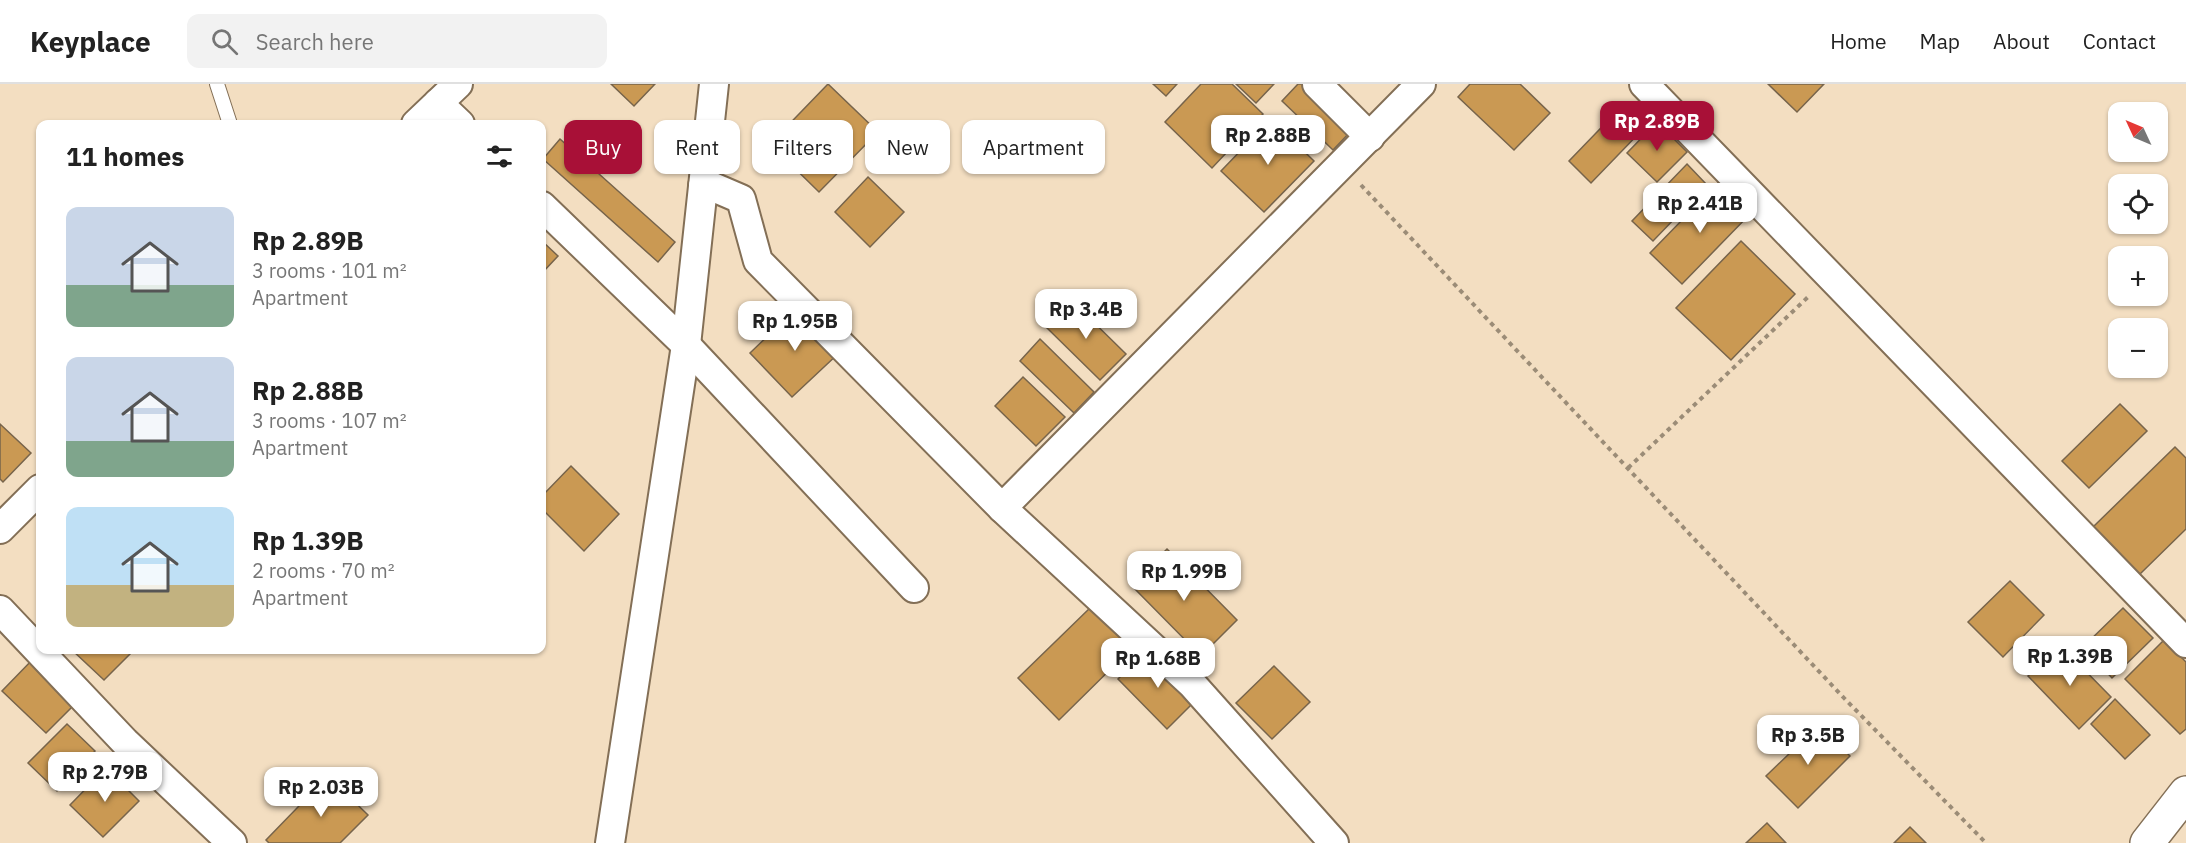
<!DOCTYPE html>
<html lang="en">
<head>
<meta charset="utf-8">
<style>
  :root { --surface:#fff; --page:#f2f2f2; --text:#222; --muted:#767676; --line:#e0e0e0; --accent:#a81037 }
  body { margin:0; font-family:"IBM Plex Sans",sans-serif; background:var(--page); color:var(--text); height:100vh; display:flex; flex-direction:column; font-size:22px; white-space:nowrap }
  * { box-sizing:border-box; margin:0 }
  p { font-size:20px; color:var(--muted) }
  .icon { flex:none; width:33px; height:33px; fill:none; stroke:currentColor; stroke-width:2; stroke-linecap:round; stroke-linejoin:round }
  .map { position:relative; flex:1; overflow:hidden }
  .side { position:absolute; left:36px; top:36px; width:510px; height:534px; display:flex; flex-direction:column; background:var(--surface); border-radius:12px; box-shadow:0 2px 4px #0004 }
  .side>* { flex:none }
  .top-card { position:absolute; left:564px; top:36px; width:570px; height:54px; display:flex; gap:12px }
  .needle { width:39px; rotate:314deg }
  .fabs { position:absolute; left:2108px; top:18px; display:grid; gap:12px }
  .fabs a { display:grid; place-items:center; width:60px; height:60px; border-radius:12px; background:var(--surface); box-shadow:0 2px 4px #0004; font-size:30px }
  .price { position:absolute; translate:-50% -51px; padding:0 14px; border-radius:12px; background:#fff; color:#222; font-size:20px; line-height:39px; filter:drop-shadow(0 2px 3px #0008) }
  .price::after { content:''; position:absolute; left:50%; top:36px; width:18px; height:14px; margin-left:-9px; background:inherit; clip-path:polygon(0 0,100% 0,50% 100%) }
  .price.current { background:var(--accent); color:#fff }
  ul { padding:0; list-style:none }
  li { display:flex; align-items:center; gap:18px; height:150px; padding:0 30px }
  li span { display:grid; place-items:center; flex:none; width:168px; height:120px; border-radius:12px; color:#555 }
  li>.icon { margin-inline-start:auto }
  span .icon { width:72px; height:72px; fill:#fffc; stroke-width:1 }
  li b { font-size:26px }
  h2 { display:flex; justify-content:space-between; align-items:center; height:72px; padding:0 30px; font-size:26px }
  .chip { padding:0 21px; border-radius:12px; background:var(--surface); box-shadow:0 2px 4px #0004; font-size:21px; line-height:54px }
  .chip.current { background:var(--accent); color:#fff }
  header { display:flex; align-items:center; gap:36px; box-sizing:border-box; height:84px; padding:0 30px; background:var(--surface); border-bottom:2px solid var(--line) }
  header strong { font-size:28px }
  nav { display:flex; gap:33px; margin-inline-start:auto; font-size:21px }
  .search { width:420px; height:54px; background:var(--page); display:flex; align-items:center; gap:15px; box-sizing:border-box; padding:0 21px; border-radius:12px; color:var(--muted); font-size:22px }
  .map>svg:first-child { display:block }
  .building { fill:#ca9953; stroke:#77644b; stroke-width:1.5 }
  .lines { fill:none; stroke-linecap:round; stroke-linejoin:round }
  .service-casing { stroke:#836f56; stroke-width:16 }
  .minor-casing { stroke:#836f56; stroke-width:32 }
  .trunk-casing { stroke:#836f56; stroke-width:36 }
  .path { stroke:#9b8c77; stroke-width:4; stroke-dasharray:4.5 4.5; stroke-linecap:butt }
  .service { stroke:#fff; stroke-width:14 }
  .minor { stroke:#fff; stroke-width:28 }
  .trunk { stroke:#fff; stroke-width:33 }
</style>
</head>
<body>
<header>
<strong>Keyplace</strong>
<div class="search"><svg class="icon" aria-label="search" viewBox="0 0 24 24"><circle cx="10" cy="10" r="6"/><path d="M15 15l6 6"/></svg>Search here</div>
<nav><a>Home</a><a>Map</a><a>About</a><a>Contact</a></nav>
</header>
<div class="map">
<svg width="2186" height="759" viewBox="0 0 2186 759">
  <rect width="100%" height="100%" fill="#f3dec1"/>
  <g class="building">
    <path d="M 611,0 L 655,0 L 634,22 Z"/>
    <path d="M 828,0 L 878,48 L 819,108 L 770,60 Z"/>
    <path d="M 1153,0 L 1177,0 L 1166,12 Z"/>
    <path d="M 1201,0 L 1232,0 L 1263,30 L 1212,84 L 1165,38 Z"/>
    <path d="M 1236,0 L 1274,0 L 1256,19 Z"/>
    <path d="M 1298,0 L 1307,0 L 1353,45 L 1333,66 L 1282,17 Z"/>
    <path d="M 1470,0 L 1520,0 L 1550,29 L 1514,66 L 1458,13 Z"/>
    <path d="M 1768,0 L 1824,0 L 1797,28 Z"/>
    <path d="M 1624,20 L 1646,42 L 1591,99 L 1569,77 Z"/>
    <path d="M 1271,35 L 1314,77 L 1264,128 L 1221,87 Z"/>
    <path d="M 1657,38 L 1687,68 L 1657,98 L 1627,69 Z"/>
    <path d="M 560,55 L 675,158 L 658,178 L 543,75 Z"/>
    <path d="M 1687,80 L 1707,101 L 1653,157 L 1632,137 Z"/>
    <path d="M 868,93 L 904,128 L 870,163 L 835,128 Z"/>
    <path d="M 1718,99 L 1750,130 L 1682,200 L 1650,169 Z"/>
    <path d="M 542,157 L 558,172 L 542,189 Z"/>
    <path d="M 1741,157 L 1795,210 L 1731,276 L 1676,224 Z"/>
    <path d="M 1071,216 L 1126,270 L 1100,296 L 1045,242 Z"/>
    <path d="M 798,223 L 840,268 L 792,313 L 750,269 Z"/>
    <path d="M 1040,255 L 1094,308 L 1074,329 L 1020,277 Z"/>
    <path d="M 1023,293 L 1065,333 L 1036,362 L 995,322 Z"/>
    <path d="M 2120,320 L 2147,347 L 2089,404 L 2062,377 Z"/>
    <path d="M 0,340 L 31,369 L 3,398 L 0,395 Z"/>
    <path d="M 2175,363 L 2186,374 L 2186,445 L 2139,491 L 2093,443 Z"/>
    <path d="M 571,382 L 619,430 L 584,467 L 542,425 L 542,412 Z"/>
    <path d="M 1167,465 L 1237,536 L 1201,572 L 1131,501 Z"/>
    <path d="M 2010,497 L 2044,531 L 2003,573 L 1968,538 Z"/>
    <path d="M 1092,522 L 1133,563 L 1059,636 L 1018,594 Z"/>
    <path d="M 2123,524 L 2153,554 L 2112,594 L 2083,563 Z"/>
    <path d="M 2164,556 L 2186,578 L 2186,645 L 2180,650 L 2125,595 Z"/>
    <path d="M 2060,561 L 2111,613 L 2079,645 L 2028,592 Z"/>
    <path d="M 1148,565 L 1197,615 L 1167,645 L 1118,595 Z"/>
    <path d="M 72,566 L 134,566 L 104,596 Z"/>
    <path d="M 34,574 L 78,617 L 46,649 L 2,607 Z"/>
    <path d="M 1274,582 L 1310,618 L 1272,655 L 1236,619 Z"/>
    <path d="M 2115,615 L 2150,651 L 2125,675 L 2091,640 Z"/>
    <path d="M 67,640 L 95,667 L 57,707 L 28,679 Z"/>
    <path d="M 1819,641 L 1850,672 L 1798,724 L 1766,692 Z"/>
    <path d="M 106,684 L 139,717 L 103,753 L 70,721 Z"/>
    <path d="M 328,692 L 368,731 L 340,759 L 269,759 L 266,756 Z"/>
    <path d="M 1767,739 L 1786,759 L 1746,759 Z"/>
    <path d="M 1910,743 L 1926,759 L 1894,759 Z"/>
  </g>
  <g class="lines">
    <defs>
      <path id="service" d="M 217,0 L 230,40"/>
      <g id="minor">
        <path d="M 1317,0 L 1370,53"/>
        <path d="M 1644,0 L 2186,559"/>
        <path d="M 438,19 L 460,40"/>
        <path d="M 416,40 L 458,0"/>
        <path d="M 703,102 L 713,103 L 741,115 L 758,177 L 1002,424 L 1192,600 L 1334,759"/>
        <path d="M 542,122 L 686,261 L 914,504"/>
        <path d="M 1002,424 L 1421,0"/>
        <path d="M 0,445 L 40,405"/>
        <path d="M 0,526 L 125,658 L 232,759"/>
        <path d="M 610,759 L 686,261 L 714,0"/>
      </g>
      <path id="trunk" d="M 2147,759 L 2186,709"/>
    </defs>
    <use href="#service" class="service-casing"/>
    <use href="#minor" class="minor-casing"/>
    <use href="#trunk" class="trunk-casing"/>
    <g class="path">
      <path d="M 1361,101 L 1844,614 L 1986,759"/>
      <path d="M 1628,384 L 1808,213"/>
    </g>
    <use href="#service" class="service"/>
    <use href="#minor" class="minor"/>
    <use href="#trunk" class="trunk"/>
  </g>
</svg>
<div class="fabs">
<a><svg class="needle" viewBox="-14 -14 28 28"><path d="M0-13l5 13h-10z" fill="#e53935"/><path d="M0 13l5-13h-10z" fill="#767676"/></svg></a>
<a><svg class="icon" aria-label="locate" viewBox="0 0 24 24"><circle cx="12" cy="12" r="6"/><path d="M12 2v4M12 18v4M2 12h4M18 12h4"/></svg></a>
<a>+</a>
<a>−</a>
</div>
<b class="price current" style="left:1657px;top:68px">Rp 2.89B</b>
<b class="price" style="left:1268px;top:82px">Rp 2.88B</b>
<b class="price" style="left:1700px;top:150px">Rp 2.41B</b>
<b class="price" style="left:1086px;top:256px">Rp 3.4B</b>
<b class="price" style="left:795px;top:268px">Rp 1.95B</b>
<b class="price" style="left:1184px;top:518px">Rp 1.99B</b>
<b class="price" style="left:2070px;top:603px">Rp 1.39B</b>
<b class="price" style="left:1158px;top:605px">Rp 1.68B</b>
<b class="price" style="left:1808px;top:682px">Rp 3.5B</b>
<b class="price" style="left:105px;top:719px">Rp 2.79B</b>
<b class="price" style="left:321px;top:734px">Rp 2.03B</b>
<div class="top-card">
<a class="chip current">Buy</a>
<a class="chip">Rent</a>
<a class="chip">Filters</a>
<a class="chip">New</a>
<a class="chip">Apartment</a>
</div>
<section class="side">
<h2>11 homes<svg class="icon" aria-label="filters" viewBox="0 0 24 24"><path d="M4 7h16M4 17h16"/><circle cx="9" cy="7" r="2"/><circle cx="15" cy="17" r="2"/></svg></h2>
<ul>
<li><span style="background:linear-gradient(#c9d6e8 65%,#7fa58c 0)"><svg class="icon" aria-label="home" viewBox="0 0 24 24"><path d="M3 11l9-7 9 7M6 9v11h12V9"/></svg></span><div><b>Rp 2.89B</b><p>3 rooms · 101 m²</p><p>Apartment</p></div></li>
<li><span style="background:linear-gradient(#c9d6e8 70%,#7fa58c 0)"><svg class="icon" aria-label="home" viewBox="0 0 24 24"><path d="M3 11l9-7 9 7M6 9v11h12V9"/></svg></span><div><b>Rp 2.88B</b><p>3 rooms · 107 m²</p><p>Apartment</p></div></li>
<li><span style="background:linear-gradient(#bfe0f5 65%,#c2b280 0)"><svg class="icon" aria-label="home" viewBox="0 0 24 24"><path d="M3 11l9-7 9 7M6 9v11h12V9"/></svg></span><div><b>Rp 1.39B</b><p>2 rooms · 70 m²</p><p>Apartment</p></div></li>
</ul>
</section>
</div>
</body>
</html>
